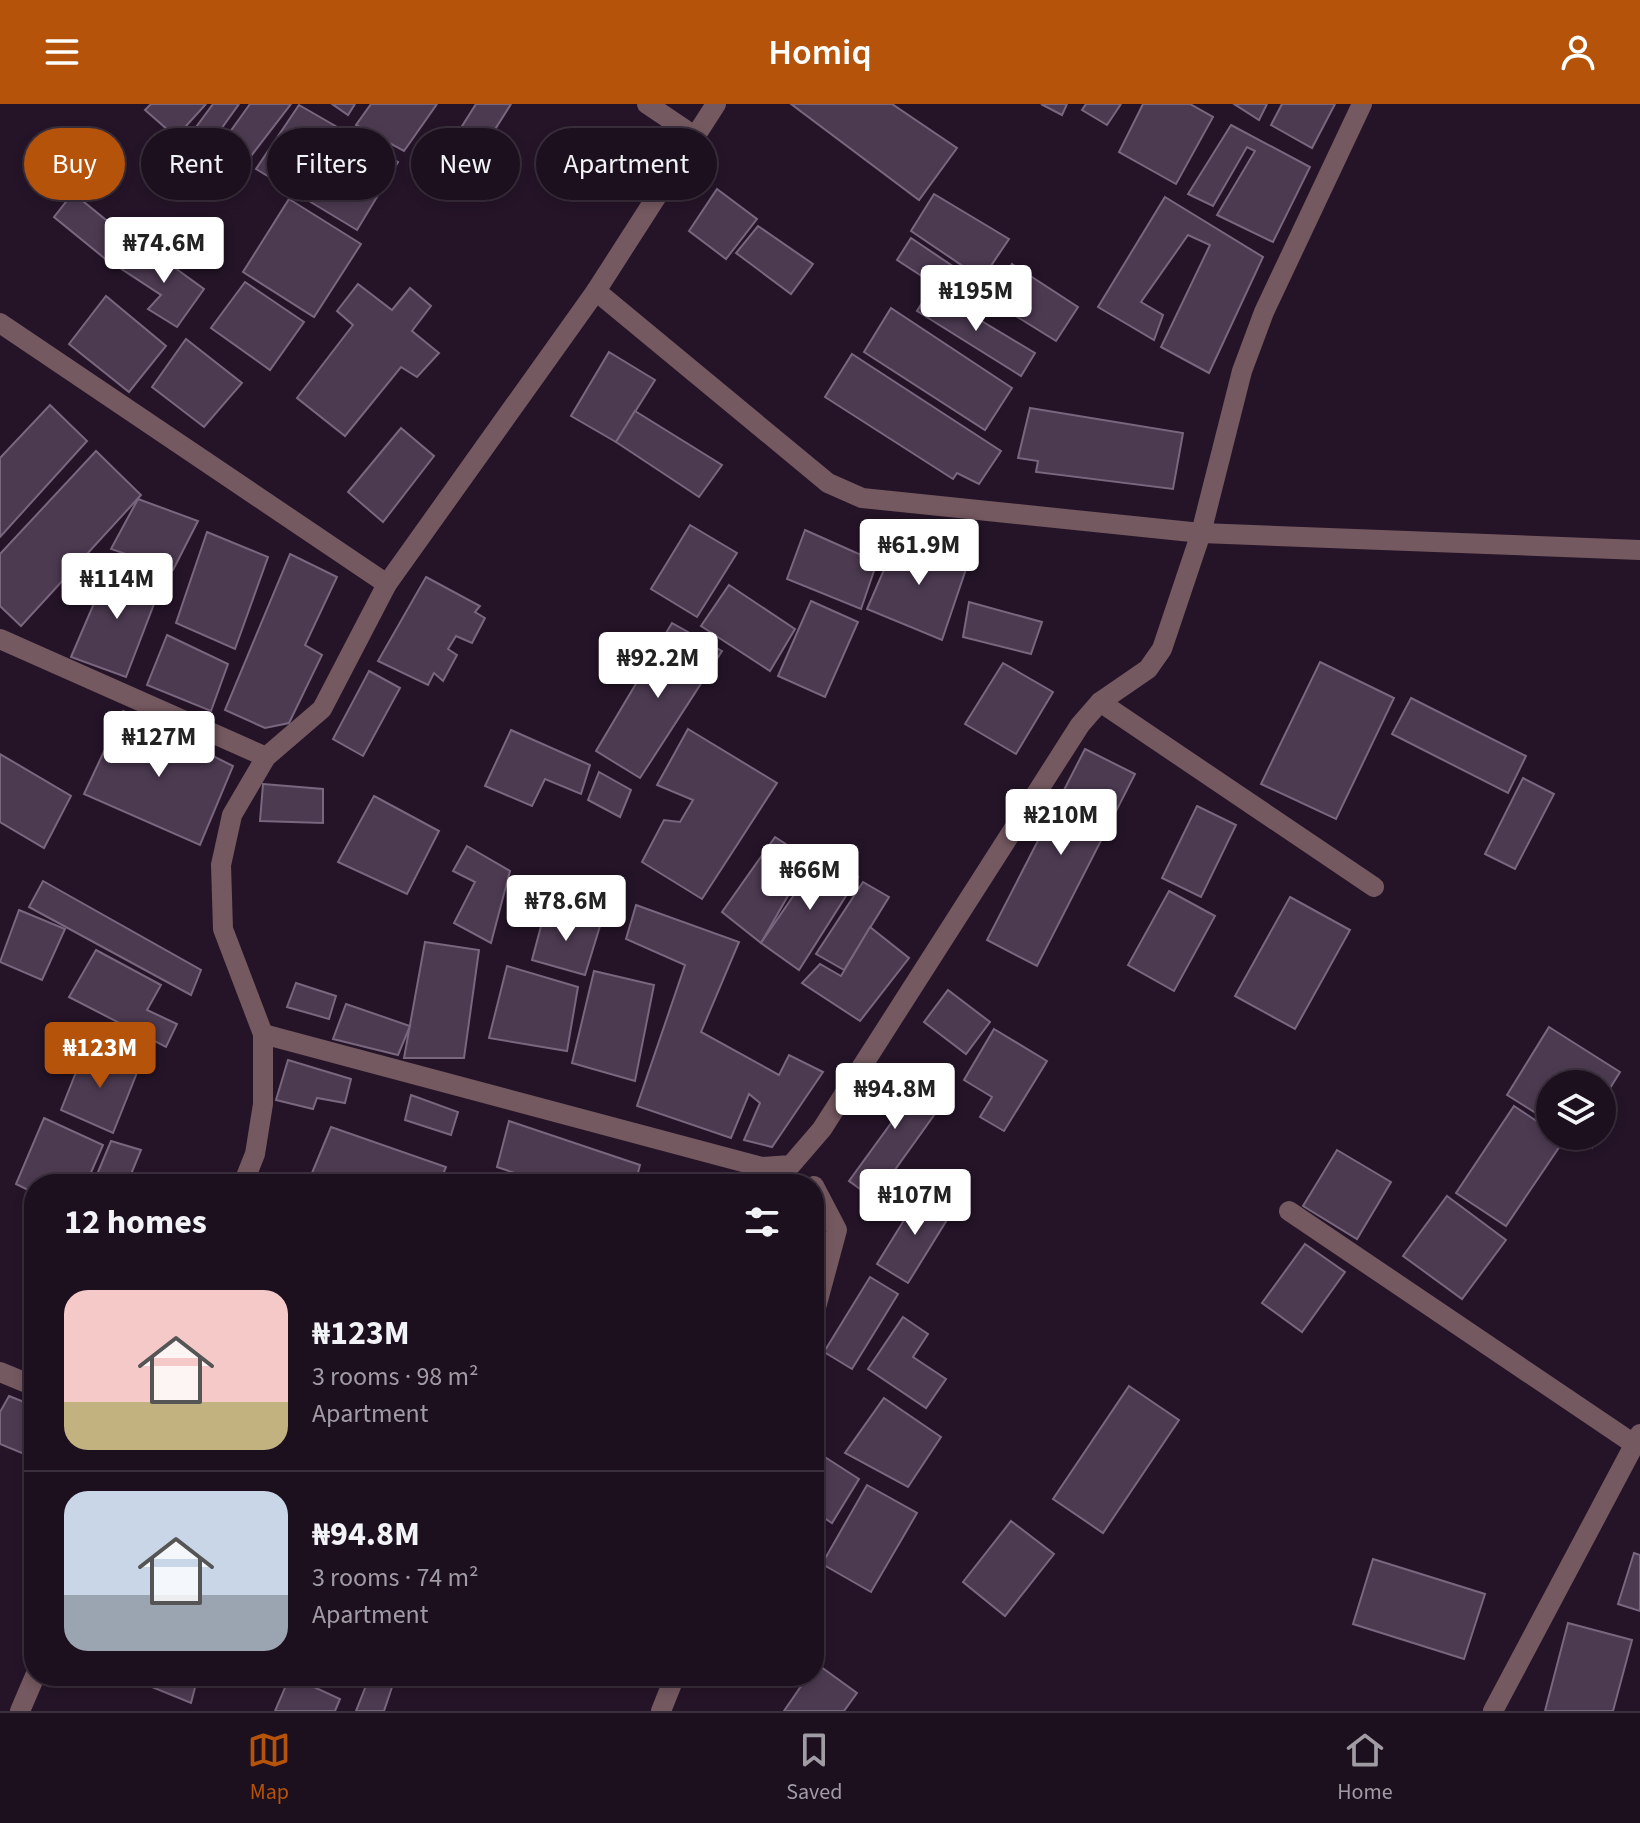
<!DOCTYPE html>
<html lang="en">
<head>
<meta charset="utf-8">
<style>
  :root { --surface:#1c0f1e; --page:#291d2b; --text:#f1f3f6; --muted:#a09ca4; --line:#3a2f3c; --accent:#b45309 }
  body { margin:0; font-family:"Source Sans 3",sans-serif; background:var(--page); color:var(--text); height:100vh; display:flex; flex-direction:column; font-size:30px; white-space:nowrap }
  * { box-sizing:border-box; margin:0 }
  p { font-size:26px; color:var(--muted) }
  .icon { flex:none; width:44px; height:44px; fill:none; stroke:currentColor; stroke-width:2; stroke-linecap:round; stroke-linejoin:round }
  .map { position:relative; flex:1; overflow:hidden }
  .side { position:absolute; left:24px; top:1070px; width:800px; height:512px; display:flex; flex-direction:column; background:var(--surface); border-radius:32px; box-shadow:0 4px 12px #0003,0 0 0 2px var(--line) }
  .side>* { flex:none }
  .banner { position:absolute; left:24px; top:24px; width:800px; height:72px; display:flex; gap:16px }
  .fabs { position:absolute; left:1536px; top:966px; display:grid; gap:16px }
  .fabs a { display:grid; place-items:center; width:80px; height:80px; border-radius:50%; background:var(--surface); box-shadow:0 4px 12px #0003,0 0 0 2px var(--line); font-size:40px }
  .price { position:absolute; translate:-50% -68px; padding:0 18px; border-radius:8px; background:#fff; color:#222; font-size:26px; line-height:52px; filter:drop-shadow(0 2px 4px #0008) }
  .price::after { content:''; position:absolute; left:50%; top:48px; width:24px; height:18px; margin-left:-12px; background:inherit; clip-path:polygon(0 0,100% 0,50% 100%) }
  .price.current { background:var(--accent); color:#fff }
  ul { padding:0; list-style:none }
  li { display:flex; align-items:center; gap:24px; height:200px; padding:0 40px }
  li+li { border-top:2px solid var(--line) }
  li span { display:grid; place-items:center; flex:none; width:224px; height:160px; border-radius:24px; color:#555 }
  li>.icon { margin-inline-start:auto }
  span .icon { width:96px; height:96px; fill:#fffc; stroke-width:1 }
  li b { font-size:34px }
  h2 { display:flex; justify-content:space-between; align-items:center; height:96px; padding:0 40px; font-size:34px }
  .tag { padding:0 28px; border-radius:36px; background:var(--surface); box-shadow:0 4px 12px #0003,0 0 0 2px var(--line); font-size:28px; line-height:72px }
  .tag.current { background:var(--accent); color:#fff }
  header { display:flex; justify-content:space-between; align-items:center; height:104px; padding:0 40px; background:var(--accent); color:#fff; font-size:36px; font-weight:600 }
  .dock { display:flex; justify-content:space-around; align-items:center; height:112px; border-top:2px solid var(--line); background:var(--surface); font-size:22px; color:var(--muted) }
  .dock a { display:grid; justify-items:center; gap:4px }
  .dock .current { color:var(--accent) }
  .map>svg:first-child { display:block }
  .building { fill:#4c3a51; stroke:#79667f; stroke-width:2 }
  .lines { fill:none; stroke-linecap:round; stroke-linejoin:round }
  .minor { stroke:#755960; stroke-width:20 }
</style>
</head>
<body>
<header><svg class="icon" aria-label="menu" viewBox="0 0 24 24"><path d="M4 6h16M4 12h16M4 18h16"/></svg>Homiq<svg class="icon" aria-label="person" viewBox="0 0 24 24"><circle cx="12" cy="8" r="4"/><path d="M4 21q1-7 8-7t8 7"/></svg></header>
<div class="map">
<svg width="1640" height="1607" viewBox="0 0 1640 1607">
  <rect width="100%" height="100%" fill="#251428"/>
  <g class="building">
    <path d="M 151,0 L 206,0 L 176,33 L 145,6 Z"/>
    <path d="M 213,0 L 239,0 L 209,42 L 191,30 Z"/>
    <path d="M 250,0 L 291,0 L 241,65 L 217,46 Z"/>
    <path d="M 332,0 L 355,0 L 348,11 Z"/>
    <path d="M 371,0 L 437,0 L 404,47 L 356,21 Z"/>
    <path d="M 476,0 L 511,0 L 470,65 L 445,49 Z"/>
    <path d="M 791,0 L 892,0 L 957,44 L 919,96 Z"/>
    <path d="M 1041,0 L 1067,0 L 1062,11 Z"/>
    <path d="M 1086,0 L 1121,0 L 1107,21 L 1082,6 Z"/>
    <path d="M 1143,0 L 1190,0 L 1213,13 L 1176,80 L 1119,48 Z"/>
    <path d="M 1234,0 L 1267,0 L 1259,16 Z"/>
    <path d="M 1282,0 L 1335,0 L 1312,44 L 1271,21 Z"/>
    <path d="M 299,1 L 398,58 L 357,126 L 256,65 Z"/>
    <path d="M 1231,21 L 1310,63 L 1273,138 L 1217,111 L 1255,47 L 1247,43 L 1213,102 L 1188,90 Z"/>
    <path d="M 717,85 L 757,115 L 726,155 L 689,127 Z"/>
    <path d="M 73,89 L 133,138 L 114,162 L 54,113 Z"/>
    <path d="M 934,90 L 1009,135 L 982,175 L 911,127 Z"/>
    <path d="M 1165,93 L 1263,153 L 1209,269 L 1161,243 L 1210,141 L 1188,131 L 1141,198 L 1163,211 L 1154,236 L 1098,203 Z"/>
    <path d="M 289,95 L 361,140 L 314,213 L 243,168 Z"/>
    <path d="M 758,122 L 813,160 L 791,190 L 736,149 Z"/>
    <path d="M 911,134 L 981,181 L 968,202 L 897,156 Z"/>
    <path d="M 142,140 L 204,185 L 177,223 L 148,205 L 161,191 L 120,164 Z"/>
    <path d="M 1012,160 L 1078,203 L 1056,237 L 990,196 Z"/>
    <path d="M 245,178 L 304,218 L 270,266 L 211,224 Z"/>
    <path d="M 358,180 L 392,206 L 410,184 L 431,202 L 412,227 L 439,249 L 417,273 L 401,263 L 345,332 L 297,294 L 353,221 L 337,207 Z"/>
    <path d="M 930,186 L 1035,249 L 1021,272 L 917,207 Z"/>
    <path d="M 106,192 L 166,242 L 129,288 L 69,240 Z"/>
    <path d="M 891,204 L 1012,284 L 985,326 L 864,248 Z"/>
    <path d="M 186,235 L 242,279 L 204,323 L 152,283 Z"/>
    <path d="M 609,248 L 655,276 L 616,338 L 571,312 Z"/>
    <path d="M 852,250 L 1001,347 L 979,380 L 957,369 L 953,375 L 825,293 Z"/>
    <path d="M 50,301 L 87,337 L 0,433 L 0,354 Z"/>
    <path d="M 1030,304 L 1183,329 L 1173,385 L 1036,368 L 1038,357 L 1018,354 Z"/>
    <path d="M 635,307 L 722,361 L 699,393 L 616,338 Z"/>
    <path d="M 401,324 L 434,352 L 383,418 L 348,388 Z"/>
    <path d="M 96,347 L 141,391 L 21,522 L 0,502 L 0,450 Z"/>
    <path d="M 138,395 L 198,417 L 173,466 L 111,445 Z"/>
    <path d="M 690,421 L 737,449 L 697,513 L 651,485 Z"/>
    <path d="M 805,426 L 877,458 L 861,505 L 787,475 Z"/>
    <path d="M 207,428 L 268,453 L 235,545 L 176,519 Z"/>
    <path d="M 899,431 L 968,459 L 942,536 L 867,505 Z"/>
    <path d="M 290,450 L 337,473 L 305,541 L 322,551 L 289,619 L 265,624 L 225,606 Z"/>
    <path d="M 110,462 L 162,479 L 126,573 L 71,553 Z"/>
    <path d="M 426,473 L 480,502 L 475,508 L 485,514 L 472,539 L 456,532 L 448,545 L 457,551 L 443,577 L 434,569 L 428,581 L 378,557 Z"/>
    <path d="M 729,481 L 795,525 L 770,567 L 701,522 Z"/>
    <path d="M 811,497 L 858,518 L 825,593 L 778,572 Z"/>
    <path d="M 969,498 L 1042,518 L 1031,550 L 963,533 Z"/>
    <path d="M 672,519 L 722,547 L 640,674 L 596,647 Z"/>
    <path d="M 167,531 L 228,560 L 211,607 L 147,581 Z"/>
    <path d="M 1320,558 L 1394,594 L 1336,715 L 1261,680 Z"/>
    <path d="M 1003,559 L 1053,588 L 1016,650 L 965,620 Z"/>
    <path d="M 369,567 L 400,584 L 363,652 L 333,635 Z"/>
    <path d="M 1411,594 L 1526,652 L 1508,689 L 1392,630 Z"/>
    <path d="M 123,607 L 233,662 L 200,741 L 84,690 Z"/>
    <path d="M 688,625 L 777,679 L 702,795 L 642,758 L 664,716 L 680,718 L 693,696 L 657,681 Z"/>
    <path d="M 511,626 L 590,661 L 581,690 L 545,675 L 532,702 L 485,682 Z"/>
    <path d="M 1085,645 L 1135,670 L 1037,862 L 987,836 Z"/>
    <path d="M 0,650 L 71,692 L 44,744 L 0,718 Z"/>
    <path d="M 599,668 L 631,686 L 620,713 L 588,696 Z"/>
    <path d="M 1523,674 L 1554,690 L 1515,765 L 1485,750 Z"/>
    <path d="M 263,680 L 323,685 L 323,719 L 260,717 Z"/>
    <path d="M 374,692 L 439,727 L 407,790 L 338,758 Z"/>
    <path d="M 1197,702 L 1236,721 L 1201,793 L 1162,774 Z"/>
    <path d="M 775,733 L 809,755 L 761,839 L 722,808 Z"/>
    <path d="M 467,742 L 510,767 L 491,839 L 454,819 L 475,778 L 453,767 Z"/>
    <path d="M 822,750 L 858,773 L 799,866 L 761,839 Z"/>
    <path d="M 43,777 L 201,866 L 191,891 L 29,803 Z"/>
    <path d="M 863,778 L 889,793 L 844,866 L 816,850 Z"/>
    <path d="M 1169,787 L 1215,812 L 1174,887 L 1128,861 Z"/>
    <path d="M 1290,793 L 1350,826 L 1295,925 L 1235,892 Z"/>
    <path d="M 636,801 L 739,838 L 701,928 L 779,971 L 789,951 L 823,968 L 772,1043 L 744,1036 L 760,999 L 749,990 L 731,1034 L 637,1002 L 685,861 L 626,835 Z"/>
    <path d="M 19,806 L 65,825 L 42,876 L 0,858 Z"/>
    <path d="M 545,807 L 600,822 L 585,871 L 532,856 Z"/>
    <path d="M 870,823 L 909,854 L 860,917 L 802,879 L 820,860 L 841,872 Z"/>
    <path d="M 425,838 L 479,846 L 464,954 L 404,954 Z"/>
    <path d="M 96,846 L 161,881 L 147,906 L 177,920 L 166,943 L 69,893 Z"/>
    <path d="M 507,862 L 578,883 L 567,947 L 489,934 Z"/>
    <path d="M 594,867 L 654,881 L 635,977 L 572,959 Z"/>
    <path d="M 296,879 L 336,892 L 329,915 L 287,903 Z"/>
    <path d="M 948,886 L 990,918 L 966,950 L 924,918 Z"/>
    <path d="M 346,900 L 410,922 L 398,951 L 333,935 Z"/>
    <path d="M 1549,923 L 1620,968 L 1602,997 L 1602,980 L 1550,980 L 1550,1018 L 1507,991 Z"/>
    <path d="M 994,925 L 1047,957 L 1004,1027 L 980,1013 L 992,993 L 964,976 Z"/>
    <path d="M 86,943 L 138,966 L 113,1029 L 61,1006 Z"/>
    <path d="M 288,956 L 351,975 L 345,999 L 317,994 L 313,1005 L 276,996 Z"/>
    <path d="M 886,961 L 942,1000 L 874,1095 L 849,1077 L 902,1004 L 871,982 Z"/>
    <path d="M 411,991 L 458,1008 L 451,1031 L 405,1016 Z"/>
    <path d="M 1514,1002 L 1550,1026 L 1550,1032 L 1564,1036 L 1506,1122 L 1456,1089 Z"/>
    <path d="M 1602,1002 L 1614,1010 L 1602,1028 Z"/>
    <path d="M 44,1014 L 103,1041 L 86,1080 L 34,1080 L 34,1089 L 16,1080 Z"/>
    <path d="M 509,1017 L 640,1061 L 635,1080 L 547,1080 L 497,1063 Z"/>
    <path d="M 331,1023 L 446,1063 L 439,1080 L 343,1080 L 312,1069 Z"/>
    <path d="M 1573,1032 L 1600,1032 L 1592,1044 Z"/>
    <path d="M 111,1037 L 141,1046 L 127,1080 L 93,1080 Z"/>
    <path d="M 1337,1046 L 1391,1078 L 1357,1135 L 1303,1102 Z"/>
    <path d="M 683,1071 L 706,1080 L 680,1080 Z"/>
    <path d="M 922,1087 L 953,1106 L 908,1179 L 877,1160 Z"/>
    <path d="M 1447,1092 L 1506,1136 L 1462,1195 L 1403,1152 Z"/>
    <path d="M 1305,1140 L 1345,1168 L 1302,1228 L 1262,1199 Z"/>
    <path d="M 870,1173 L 898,1190 L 852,1265 L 824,1248 Z"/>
    <path d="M 903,1213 L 928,1230 L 913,1253 L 946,1275 L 926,1304 L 868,1265 Z"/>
    <path d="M 1129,1282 L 1179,1316 L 1103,1429 L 1053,1395 Z"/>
    <path d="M 9,1292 L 34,1302 L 34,1354 L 0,1340 L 0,1308 Z"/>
    <path d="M 884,1294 L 941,1333 L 908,1383 L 845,1349 Z"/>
    <path d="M 814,1346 L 859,1375 L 832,1419 L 818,1410 L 814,1419 Z"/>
    <path d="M 867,1381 L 917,1409 L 871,1488 L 822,1460 Z"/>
    <path d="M 1011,1417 L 1054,1450 L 1005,1512 L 963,1478 Z"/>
    <path d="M 1634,1449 L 1640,1451 L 1640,1507 L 1618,1500 Z"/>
    <path d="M 1373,1455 L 1485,1490 L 1464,1555 L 1353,1520 Z"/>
    <path d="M 1568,1519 L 1632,1536 L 1613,1607 L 1545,1607 Z"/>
    <path d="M 817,1560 L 857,1589 L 844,1607 L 784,1607 L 808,1572 L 814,1572 Z"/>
    <path d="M 125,1572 L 198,1572 L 191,1599 Z"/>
    <path d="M 290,1572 L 340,1595 L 335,1607 L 275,1607 Z"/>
    <path d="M 369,1574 L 392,1583 L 384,1607 L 356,1607 Z"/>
  </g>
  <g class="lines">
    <g class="minor">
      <path d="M 647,0 L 696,33"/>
      <path d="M 596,187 L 828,379 L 862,394 L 1201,429 L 1640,446"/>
      <path d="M 0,219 L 387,480"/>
      <path d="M 0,535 L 266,653"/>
      <path d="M 1100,598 L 1374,783"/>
      <path d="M 263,930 L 762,1063 L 791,1061 L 822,1025 L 1080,621 L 1100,598 L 1148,565 L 1162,545 L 1201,429 L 1242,267 L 1264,208 L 1362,0"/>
      <path d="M 243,1080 L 255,1050 L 263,1000 L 263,930 L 223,825 L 221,761 L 232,711 L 266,653 L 322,605 L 387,480 L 596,187 L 716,0"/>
      <path d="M 814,1082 L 837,1126 L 814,1211"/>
      <path d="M 1289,1107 L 1634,1340"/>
      <path d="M 0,1268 L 34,1282"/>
      <path d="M 20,1607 L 35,1572"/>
      <path d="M 661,1607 L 675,1572"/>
      <path d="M 1493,1607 L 1640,1330"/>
    </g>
  </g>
</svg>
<div class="fabs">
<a><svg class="icon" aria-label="layers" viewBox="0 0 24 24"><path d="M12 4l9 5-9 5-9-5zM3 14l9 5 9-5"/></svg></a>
</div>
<b class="price" style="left:164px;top:181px">₦74.6M</b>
<b class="price" style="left:976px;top:229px">₦195M</b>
<b class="price" style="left:919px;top:483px">₦61.9M</b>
<b class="price" style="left:117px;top:517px">₦114M</b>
<b class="price" style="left:658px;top:596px">₦92.2M</b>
<b class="price" style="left:159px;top:675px">₦127M</b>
<b class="price" style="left:1061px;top:753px">₦210M</b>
<b class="price" style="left:810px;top:808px">₦66M</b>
<b class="price" style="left:566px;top:839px">₦78.6M</b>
<b class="price current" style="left:100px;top:986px">₦123M</b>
<b class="price" style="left:895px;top:1027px">₦94.8M</b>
<b class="price" style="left:915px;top:1133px">₦107M</b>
<div class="banner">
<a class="tag current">Buy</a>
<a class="tag">Rent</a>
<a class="tag">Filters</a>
<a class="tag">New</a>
<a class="tag">Apartment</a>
</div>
<section class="side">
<h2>12 homes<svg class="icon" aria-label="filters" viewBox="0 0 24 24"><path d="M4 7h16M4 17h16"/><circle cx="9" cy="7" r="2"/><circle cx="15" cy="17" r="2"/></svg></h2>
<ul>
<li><span style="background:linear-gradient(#f6c9c9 70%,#c2b280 0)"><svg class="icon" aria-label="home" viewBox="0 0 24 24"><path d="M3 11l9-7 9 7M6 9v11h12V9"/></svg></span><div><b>₦123M</b><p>3 rooms · 98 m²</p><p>Apartment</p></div></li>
<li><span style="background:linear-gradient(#c9d6e8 65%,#9aa5b1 0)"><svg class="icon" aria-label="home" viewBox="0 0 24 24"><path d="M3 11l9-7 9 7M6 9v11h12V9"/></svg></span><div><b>₦94.8M</b><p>3 rooms · 74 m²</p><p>Apartment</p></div></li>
</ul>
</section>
</div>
<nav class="dock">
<a class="current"><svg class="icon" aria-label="map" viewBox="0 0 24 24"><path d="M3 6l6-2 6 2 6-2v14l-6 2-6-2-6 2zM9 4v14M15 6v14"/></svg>Map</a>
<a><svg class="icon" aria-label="saved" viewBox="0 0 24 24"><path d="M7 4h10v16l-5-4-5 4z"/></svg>Saved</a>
<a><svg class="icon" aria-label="home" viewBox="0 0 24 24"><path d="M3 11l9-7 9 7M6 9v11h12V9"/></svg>Home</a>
</nav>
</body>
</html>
